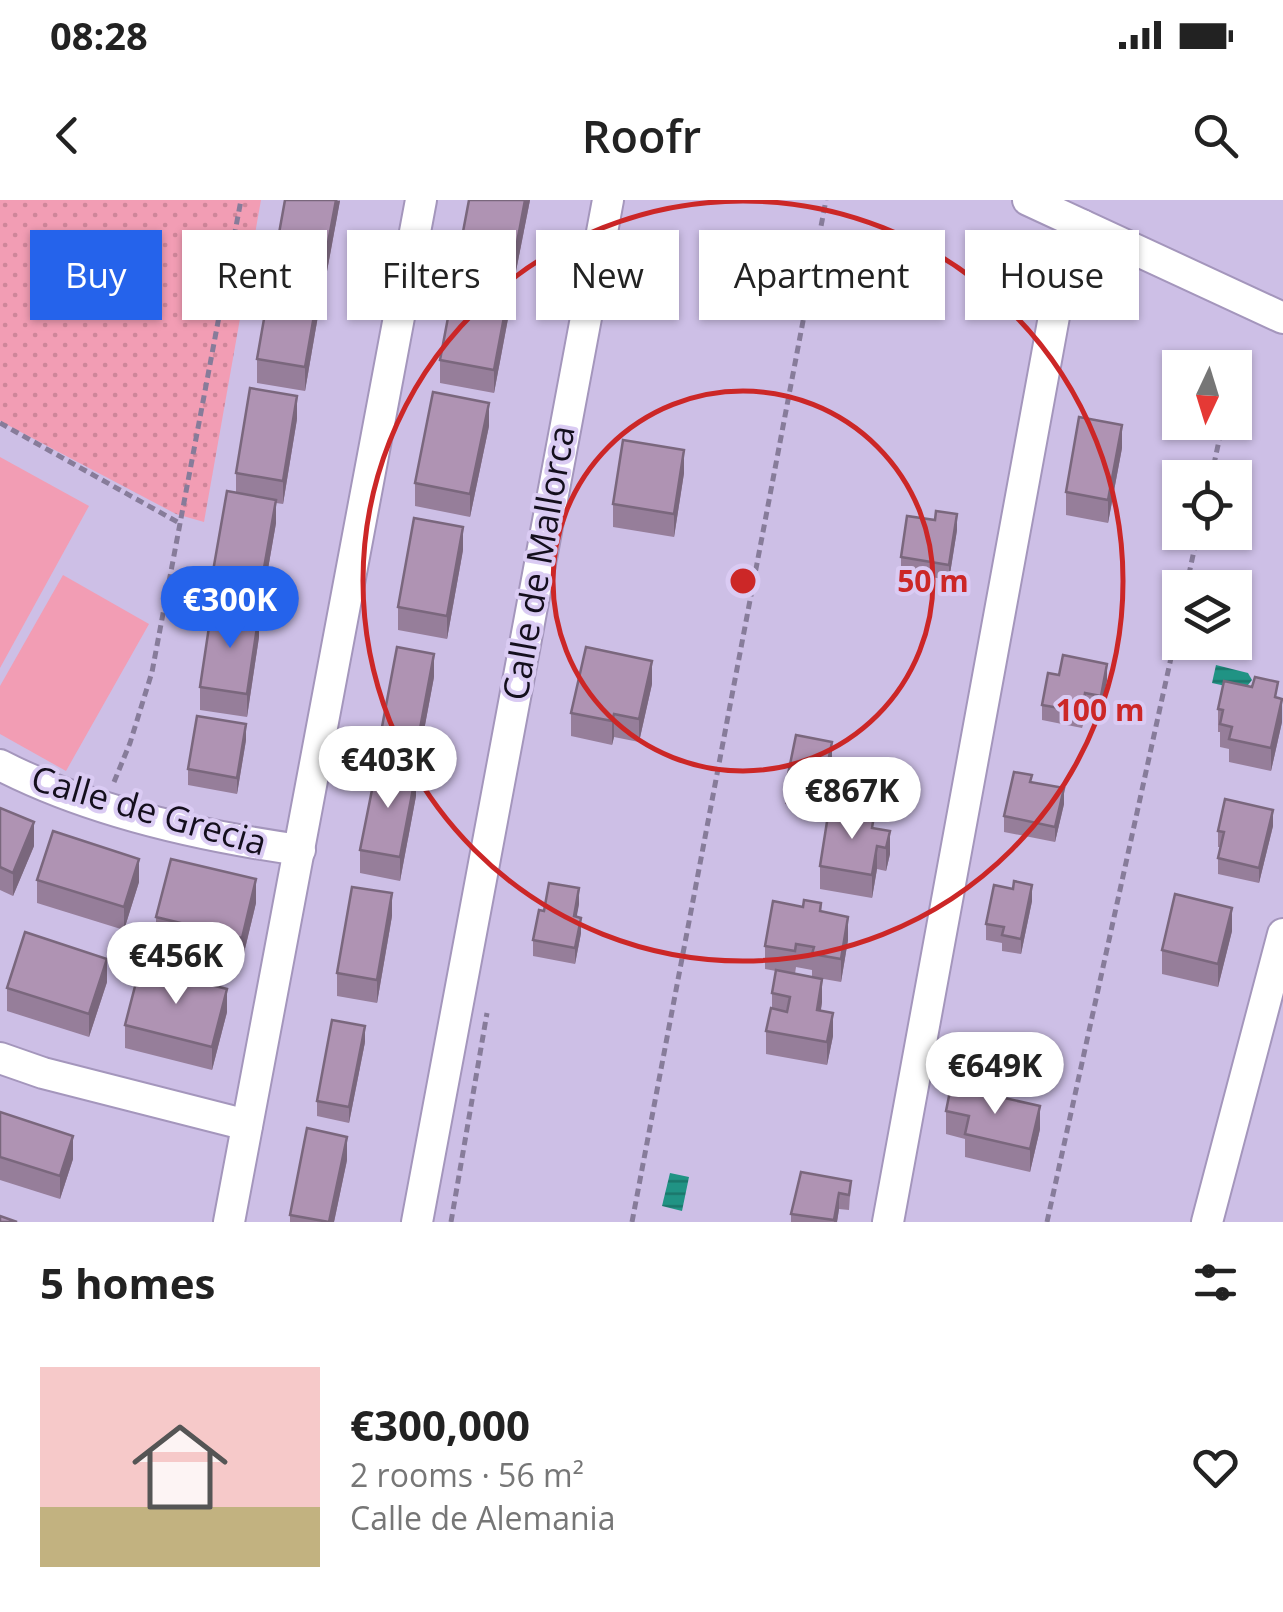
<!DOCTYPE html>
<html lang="en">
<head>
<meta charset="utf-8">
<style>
  :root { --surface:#fff; --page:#f6f6f6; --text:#222; --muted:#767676; --accent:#2563eb }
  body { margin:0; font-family:"Open Sans",sans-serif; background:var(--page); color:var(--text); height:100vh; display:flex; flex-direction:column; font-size:38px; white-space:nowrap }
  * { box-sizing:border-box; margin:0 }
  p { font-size:32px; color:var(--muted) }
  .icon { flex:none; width:55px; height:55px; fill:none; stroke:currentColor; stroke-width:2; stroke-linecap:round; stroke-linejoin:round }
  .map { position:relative; height:1022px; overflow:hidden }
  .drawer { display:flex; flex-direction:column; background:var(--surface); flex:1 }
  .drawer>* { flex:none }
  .hud { position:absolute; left:30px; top:30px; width:1225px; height:90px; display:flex; gap:20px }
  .needle { width:65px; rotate:184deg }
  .tools { position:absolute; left:1162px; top:150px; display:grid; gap:20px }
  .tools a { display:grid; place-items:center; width:90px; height:90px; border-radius:0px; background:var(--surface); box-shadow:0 2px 8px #0004; font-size:50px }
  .price { position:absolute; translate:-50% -85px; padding:0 22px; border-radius:35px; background:#fff; color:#222; font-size:32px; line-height:65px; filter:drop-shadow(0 2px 5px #0008) }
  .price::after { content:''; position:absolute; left:50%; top:60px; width:30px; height:22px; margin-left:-15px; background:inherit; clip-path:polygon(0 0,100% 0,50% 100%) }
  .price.on { background:var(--accent); color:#fff }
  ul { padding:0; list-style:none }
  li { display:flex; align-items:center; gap:30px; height:250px; padding:0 40px }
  li span { display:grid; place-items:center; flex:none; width:280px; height:200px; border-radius:0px; color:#555 }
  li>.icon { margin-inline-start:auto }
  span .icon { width:120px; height:120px; fill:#fffc; stroke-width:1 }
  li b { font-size:42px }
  h2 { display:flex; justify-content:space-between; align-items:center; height:120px; padding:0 40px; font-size:42px }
  .tag { padding:0 35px; border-radius:0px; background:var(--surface); box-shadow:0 2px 8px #0004; font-size:35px; line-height:90px }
  .tag.on { background:var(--accent); color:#fff }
  .status { display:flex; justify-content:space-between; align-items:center; height:70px; padding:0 50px; background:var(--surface); direction:ltr }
  .status svg { height:28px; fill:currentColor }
  header { display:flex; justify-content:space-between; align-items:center; height:130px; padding:0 40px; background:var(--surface); font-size:45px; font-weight:600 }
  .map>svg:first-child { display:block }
  .park { fill:url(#park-dots) }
  .pitch { fill:#f29db4 }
  .water { fill:url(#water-rules) }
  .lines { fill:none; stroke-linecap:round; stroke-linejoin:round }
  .minor-casing { stroke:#a496bc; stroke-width:34 }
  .path { stroke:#877c9a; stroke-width:5; stroke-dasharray:8 5; stroke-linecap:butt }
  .minor { stroke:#fff; stroke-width:30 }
  .wall { fill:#967e9a }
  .shaded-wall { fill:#7a677d }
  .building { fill:#af93b3; stroke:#7a677d; stroke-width:2.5 }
  .ring { fill:none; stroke:#cc2727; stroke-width:5 }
  .labels { text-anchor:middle; stroke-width:8; stroke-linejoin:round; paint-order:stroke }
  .street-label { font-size:35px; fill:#140f1d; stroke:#dacbf3 }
  .centre { fill:#cc2727; stroke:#dacbf3; stroke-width:5 }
  .ring-label { font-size:30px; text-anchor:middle; font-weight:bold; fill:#cc2727; stroke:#dacbf3; stroke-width:8; stroke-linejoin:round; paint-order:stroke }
</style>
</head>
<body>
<div class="status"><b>08:28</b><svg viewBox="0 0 49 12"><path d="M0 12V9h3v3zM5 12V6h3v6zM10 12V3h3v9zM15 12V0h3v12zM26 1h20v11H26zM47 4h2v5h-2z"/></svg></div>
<header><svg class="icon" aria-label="back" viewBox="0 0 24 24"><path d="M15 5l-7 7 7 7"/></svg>Roofr<svg class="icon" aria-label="search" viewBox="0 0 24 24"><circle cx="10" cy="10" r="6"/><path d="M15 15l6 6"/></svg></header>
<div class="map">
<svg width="1283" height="1022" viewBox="0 0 1283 1022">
  <defs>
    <pattern id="park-dots" width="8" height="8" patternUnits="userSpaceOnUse" patternTransform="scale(2.5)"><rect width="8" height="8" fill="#f29db4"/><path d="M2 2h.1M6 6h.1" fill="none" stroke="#cf869a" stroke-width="1.8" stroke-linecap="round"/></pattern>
    <pattern id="water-rules" width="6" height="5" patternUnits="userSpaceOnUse" patternTransform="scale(2.5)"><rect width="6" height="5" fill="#209384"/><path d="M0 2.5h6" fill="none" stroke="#1b766b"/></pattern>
  </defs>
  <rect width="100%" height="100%" fill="#cdbfe6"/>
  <path class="park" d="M 0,0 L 261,0 L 204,322 L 176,314 L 0,221 Z"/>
  <g class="pitch">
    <path d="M 0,257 L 89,306 L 0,468 Z"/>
    <path d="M 63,375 L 149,424 L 66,571 L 0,534 L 0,486 Z"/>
  </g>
  <g class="water">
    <path d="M 1216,465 L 1248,473 L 1252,480 L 1244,490 L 1212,483 Z"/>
    <path d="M 670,973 L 689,977 L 682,1011 L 662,1006 Z"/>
  </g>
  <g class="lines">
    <defs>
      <g id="minor">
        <path d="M 1028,0 L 1283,118"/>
        <path d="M 0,565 C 91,612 200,636 300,650"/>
        <path d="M 0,858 L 43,873 L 247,925"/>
        <path d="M 229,1022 L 421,0"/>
        <path d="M 417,1022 L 608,0"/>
        <path d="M 888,1022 L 1064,62 L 1082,25"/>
        <path d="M 1207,1022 L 1283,734"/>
      </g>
    </defs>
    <use href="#minor" class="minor-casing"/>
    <g class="path">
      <path d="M 0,223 L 181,324"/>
      <path d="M 1211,278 L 1223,222"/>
      <path d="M 1186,388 L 1198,332"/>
      <path d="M 114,582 L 130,543 L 152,472 L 241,0"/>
      <path d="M 451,1022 L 487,813"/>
      <path d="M 632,1022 L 826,0"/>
      <path d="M 1047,1022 L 1180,417"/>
    </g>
    <use href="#minor" class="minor"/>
  </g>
  <g class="wall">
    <path d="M 340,0 L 325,82 L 276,73 L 276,50 Z"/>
    <path d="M 469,0 L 530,0 L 516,71 L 462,60 L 462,37 Z"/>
    <path d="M 511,103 L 494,193 L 440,183 L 440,160 Z"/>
    <path d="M 319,110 L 305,191 L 257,183 L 257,159 Z"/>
    <path d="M 297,219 L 283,304 L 276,303 L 276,323 L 261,409 L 212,400 L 212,377 L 236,293 L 236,273 Z"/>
    <path d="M 489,226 L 470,317 L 415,306 L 415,283 Z"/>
    <path d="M 1122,248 L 1108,323 L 1066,315 L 1066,292 Z"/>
    <path d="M 684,273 L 674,337 L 613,327 L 613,304 Z"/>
    <path d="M 957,330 L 949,380 L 901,372 L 901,357 Z"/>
    <path d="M 463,350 L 447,439 L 398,430 L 398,407 Z"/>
    <path d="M 259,437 L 247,517 L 200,510 L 200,487 Z"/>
    <path d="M 434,477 L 419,557 L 382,550 L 382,527 Z"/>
    <path d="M 1107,480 L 1101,512 L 1085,509 L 1082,528 L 1042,520 L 1042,505 Z"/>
    <path d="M 652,484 L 639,542 L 614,537 L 612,545 L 571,536 L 571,513 Z"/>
    <path d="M 1278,498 L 1282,522 L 1271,571 L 1229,562 L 1229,549 L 1220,547 L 1220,532 L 1218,532 L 1218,509 Z"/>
    <path d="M 246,540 L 237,594 L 188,585 L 188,569 Z"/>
    <path d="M 832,558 L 821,612 L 785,604 L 785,589 Z"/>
    <path d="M 1032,582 L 1064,604 L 1055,642 L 1004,632 L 1004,616 Z"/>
    <path d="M 416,596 L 400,681 L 360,673 L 360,650 Z"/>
    <path d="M 0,608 L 34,646 L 13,696 L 0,690 Z"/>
    <path d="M 1273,626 L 1259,683 L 1218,674 L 1218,658 L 1220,647 L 1218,647 L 1218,631 Z"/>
    <path d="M 874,628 L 890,631 L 890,654 L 886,671 L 877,669 L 872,698 L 820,689 L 820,666 Z"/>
    <path d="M 37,680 L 139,682 L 124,730 L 37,703 Z"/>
    <path d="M 1013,689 L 1032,701 L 1021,754 L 1002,751 L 1002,743 L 986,740 L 986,724 Z"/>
    <path d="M 256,703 L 242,761 L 156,740 L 156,717 Z"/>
    <path d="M 579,704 L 576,717 L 581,733 L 575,764 L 533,756 L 533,740 L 544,711 Z"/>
    <path d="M 821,712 L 848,740 L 841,782 L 812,777 L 812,770 L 796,767 L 795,774 L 822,802 L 821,810 L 833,836 L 827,865 L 766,854 L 766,831 L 772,808 L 772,793 L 776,771 L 765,769 L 765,746 Z"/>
    <path d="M 392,716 L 377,803 L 337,796 L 337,773 Z"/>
    <path d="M 1232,731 L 1218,787 L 1162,774 L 1162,750 Z"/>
    <path d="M 107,782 L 89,837 L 7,811 L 7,788 Z"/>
    <path d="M 227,812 L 212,870 L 125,848 L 125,825 Z"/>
    <path d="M 365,842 L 349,923 L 317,916 L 317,901 Z"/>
    <path d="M 946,911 L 1040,929 L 1030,972 L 965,957 L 965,939 L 946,934 Z"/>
    <path d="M 0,912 L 73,959 L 60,999 L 0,980 Z"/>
    <path d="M 347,960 L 334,1022 L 290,1022 L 290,1015 Z"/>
    <path d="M 851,981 L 849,1010 L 839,1009 L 837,1022 L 791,1022 L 791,1014 Z"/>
  </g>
  <g class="shaded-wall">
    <path d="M 336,0 L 340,1 L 325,82 L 325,59 Z"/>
    <path d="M 525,0 L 530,0 L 516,71 L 516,48 Z"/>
    <path d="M 511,80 L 511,103 L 494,193 L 494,170 Z"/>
    <path d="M 319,87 L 319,110 L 305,191 L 305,167 Z"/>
    <path d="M 297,196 L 297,219 L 283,304 L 283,281 Z"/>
    <path d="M 489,203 L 489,226 L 470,317 L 470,294 Z"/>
    <path d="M 1122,225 L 1122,248 L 1108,323 L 1108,300 Z"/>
    <path d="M 684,250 L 684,273 L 674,337 L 674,314 Z"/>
    <path d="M 276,300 L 276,323 L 261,409 L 261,385 Z"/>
    <path d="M 957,314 L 957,330 L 949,380 L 949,365 Z"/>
    <path d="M 463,327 L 463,350 L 447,439 L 447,416 Z"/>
    <path d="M 259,414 L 259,437 L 247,517 L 247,494 Z"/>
    <path d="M 434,454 L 434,477 L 419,557 L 419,534 Z"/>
    <path d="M 652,461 L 652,484 L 639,542 L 639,519 Z"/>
    <path d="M 1107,464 L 1107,480 L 1101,512 L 1101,496 Z"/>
    <path d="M 1085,493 L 1085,509 L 1082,528 L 1082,512 Z"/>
    <path d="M 1282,499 L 1282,522 L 1271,571 L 1271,548 Z"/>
    <path d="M 614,514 L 614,537 L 612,545 L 612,521 Z"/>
    <path d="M 246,524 L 246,540 L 237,594 L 237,578 Z"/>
    <path d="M 832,542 L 832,558 L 821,612 L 821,596 Z"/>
    <path d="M 416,573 L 416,596 L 400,681 L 400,657 Z"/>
    <path d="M 1064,588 L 1064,604 L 1055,642 L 1055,627 Z"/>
    <path d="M 1273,610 L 1273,626 L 1259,683 L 1259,668 Z"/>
    <path d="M 34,622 L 34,646 L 13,696 L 13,673 Z"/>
    <path d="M 890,631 L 890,654 L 886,671 L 886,648 Z"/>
    <path d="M 877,646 L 877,669 L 872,698 L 872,675 Z"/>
    <path d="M 139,659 L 139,682 L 124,730 L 124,707 Z"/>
    <path d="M 256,679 L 256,703 L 242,761 L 242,738 Z"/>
    <path d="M 1032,685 L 1032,701 L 1021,754 L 1021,739 Z"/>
    <path d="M 579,688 L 579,704 L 574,732 L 574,716 Z"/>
    <path d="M 392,693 L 392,716 L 377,803 L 377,780 Z"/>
    <path d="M 1232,708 L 1232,731 L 1218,787 L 1218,764 Z"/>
    <path d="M 848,717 L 848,740 L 841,782 L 841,759 Z"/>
    <path d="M 581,718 L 581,733 L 575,764 L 575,748 Z"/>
    <path d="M 107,759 L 107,782 L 89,837 L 89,814 Z"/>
    <path d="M 822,779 L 822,802 L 817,833 L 817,810 Z"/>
    <path d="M 227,789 L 227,812 L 212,870 L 212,847 Z"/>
    <path d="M 833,813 L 833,836 L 827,865 L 827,842 Z"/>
    <path d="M 365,826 L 365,842 L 349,923 L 349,907 Z"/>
    <path d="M 1040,906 L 1040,929 L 1030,972 L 1030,949 Z"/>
    <path d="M 73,936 L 73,959 L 60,999 L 60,976 Z"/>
    <path d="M 347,937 L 347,960 L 334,1022 L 329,1022 Z"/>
    <path d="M 839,993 L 839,1009 L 837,1022 L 834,1022 Z"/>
  </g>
  <g class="building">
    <path d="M 285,0 L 336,0 L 325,59 L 276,50 Z"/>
    <path d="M 469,0 L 525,0 L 516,48 L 462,37 Z"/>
    <path d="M 457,70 L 511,80 L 494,170 L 440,160 Z"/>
    <path d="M 271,79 L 319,87 L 305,167 L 257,159 Z"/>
    <path d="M 250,188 L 297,196 L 283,281 L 236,273 Z"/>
    <path d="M 433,192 L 489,203 L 470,294 L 415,283 Z"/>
    <path d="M 1079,217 L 1122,225 L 1108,300 L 1066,292 Z"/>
    <path d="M 623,240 L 684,250 L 674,314 L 613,304 Z"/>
    <path d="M 227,291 L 276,300 L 261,385 L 212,377 Z"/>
    <path d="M 936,311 L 957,314 L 949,365 L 901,357 L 907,316 L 935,320 Z"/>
    <path d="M 414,318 L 463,327 L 447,416 L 398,407 Z"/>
    <path d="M 212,407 L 259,414 L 247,494 L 200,487 Z"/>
    <path d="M 397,447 L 434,454 L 419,534 L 382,527 Z"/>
    <path d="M 586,447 L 652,461 L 639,519 L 614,514 L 612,521 L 571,513 Z"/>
    <path d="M 1063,455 L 1107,464 L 1101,496 L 1085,493 L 1082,512 L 1042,505 L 1048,473 L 1059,475 Z"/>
    <path d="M 1255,477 L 1278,482 L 1275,497 L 1282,499 L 1271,548 L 1229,539 L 1232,527 L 1220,524 L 1223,510 L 1218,509 L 1224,481 L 1252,487 Z"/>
    <path d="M 197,516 L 246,524 L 237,578 L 188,569 Z"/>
    <path d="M 796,535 L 832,542 L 821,596 L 785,589 Z"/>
    <path d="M 377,565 L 416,573 L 400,657 L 360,650 Z"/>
    <path d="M 1014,572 L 1032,575 L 1030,582 L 1064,588 L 1055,627 L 1004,616 Z"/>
    <path d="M 1225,599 L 1273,610 L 1259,668 L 1218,658 L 1224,632 L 1218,631 Z"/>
    <path d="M 0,608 L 34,622 L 13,673 L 0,667 Z"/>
    <path d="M 829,609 L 874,616 L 872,628 L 890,631 L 886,648 L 877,646 L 872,675 L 820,666 Z"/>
    <path d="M 53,631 L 139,659 L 124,707 L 37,680 Z"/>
    <path d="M 171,659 L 256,679 L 242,738 L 156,717 Z"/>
    <path d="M 1014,681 L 1032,685 L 1021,739 L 1002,735 L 1004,727 L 986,724 L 994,685 L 1013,689 Z"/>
    <path d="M 549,683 L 579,688 L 574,716 L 581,718 L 575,748 L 533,740 L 539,710 L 544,711 Z"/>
    <path d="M 352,687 L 392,693 L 377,780 L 337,773 Z"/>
    <path d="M 1175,694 L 1232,708 L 1218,764 L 1162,750 Z"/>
    <path d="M 804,700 L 821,703 L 820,711 L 848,717 L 841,759 L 812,754 L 814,747 L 796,744 L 795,751 L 765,746 L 773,701 L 803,707 Z"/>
    <path d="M 25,732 L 107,759 L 89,814 L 7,788 Z"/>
    <path d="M 140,767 L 227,789 L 212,847 L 125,825 Z"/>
    <path d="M 776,770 L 822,779 L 817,810 L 833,813 L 827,842 L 766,831 L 771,808 L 787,812 L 790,797 L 772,793 Z"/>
    <path d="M 332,820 L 365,826 L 349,907 L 317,901 Z"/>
    <path d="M 951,886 L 1040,906 L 1030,949 L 965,934 L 969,916 L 946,911 Z"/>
    <path d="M 0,912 L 73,936 L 60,976 L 0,957 Z"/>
    <path d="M 307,928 L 347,937 L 329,1022 L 290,1015 Z"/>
    <path d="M 801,972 L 851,981 L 849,995 L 839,993 L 834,1020 L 791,1014 Z"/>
    <path d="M 0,1016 L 17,1022 L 0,1022 Z"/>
  </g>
  <g class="ring">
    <circle cx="743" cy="381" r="190"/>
    <circle cx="743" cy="381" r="380"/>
  </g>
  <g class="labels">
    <g class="street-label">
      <text transform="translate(539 363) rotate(-80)" y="12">Calle de Mallorca</text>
      <text transform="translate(149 611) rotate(16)" y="12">Calle de Grecia</text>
    </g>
  </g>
  <circle cx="743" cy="381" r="15" class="centre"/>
  <g class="ring-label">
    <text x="933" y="392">50 m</text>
    <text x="1100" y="521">100 m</text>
  </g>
</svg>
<div class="tools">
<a><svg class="needle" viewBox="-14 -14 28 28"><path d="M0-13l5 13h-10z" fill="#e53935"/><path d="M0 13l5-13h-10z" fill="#767676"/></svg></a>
<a><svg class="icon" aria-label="locate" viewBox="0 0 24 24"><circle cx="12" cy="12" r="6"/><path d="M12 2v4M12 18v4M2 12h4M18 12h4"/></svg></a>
<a><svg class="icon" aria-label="layers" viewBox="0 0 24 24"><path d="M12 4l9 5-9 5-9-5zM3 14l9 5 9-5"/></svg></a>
</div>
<b class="price on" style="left:230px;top:451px">€300K</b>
<b class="price" style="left:388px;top:611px">€403K</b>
<b class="price" style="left:852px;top:642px">€867K</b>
<b class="price" style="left:176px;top:807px">€456K</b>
<b class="price" style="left:995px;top:917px">€649K</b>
<div class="hud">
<a class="tag on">Buy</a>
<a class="tag">Rent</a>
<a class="tag">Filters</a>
<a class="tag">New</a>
<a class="tag">Apartment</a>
<a class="tag">House</a>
</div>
</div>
<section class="drawer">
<h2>5 homes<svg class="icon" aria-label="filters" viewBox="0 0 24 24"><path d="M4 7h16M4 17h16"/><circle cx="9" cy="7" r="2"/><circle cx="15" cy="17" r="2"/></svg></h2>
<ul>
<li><span style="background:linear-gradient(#f6c9c9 70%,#c2b280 0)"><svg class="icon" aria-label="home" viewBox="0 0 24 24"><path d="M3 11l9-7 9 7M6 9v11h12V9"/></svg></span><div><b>€300,000</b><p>2 rooms · 56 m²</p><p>Calle de Alemania</p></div><svg class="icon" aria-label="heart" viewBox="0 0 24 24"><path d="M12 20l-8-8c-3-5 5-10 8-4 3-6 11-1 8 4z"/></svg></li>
</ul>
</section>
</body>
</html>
